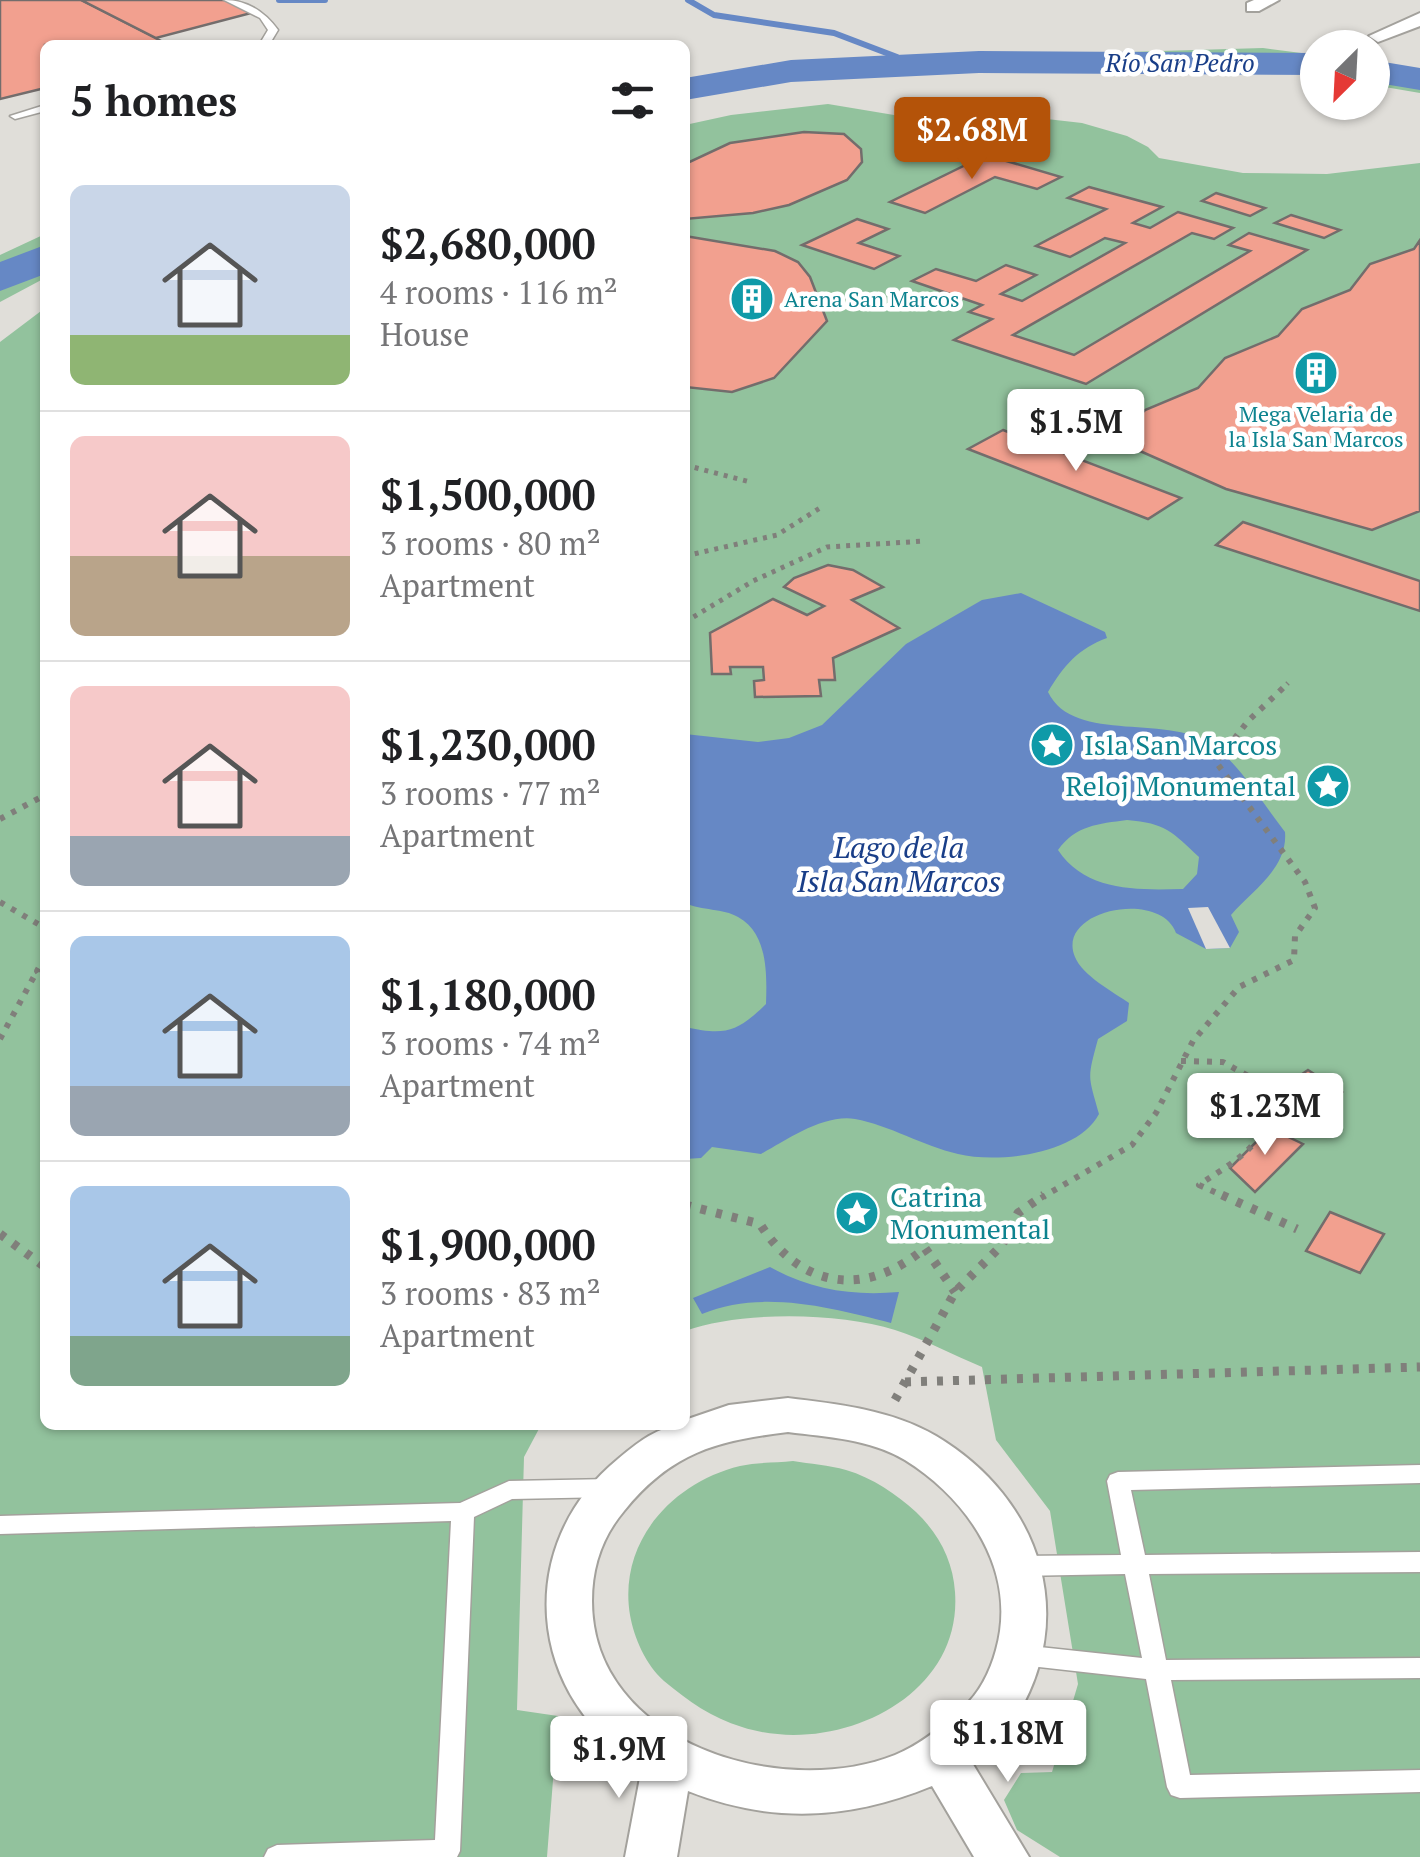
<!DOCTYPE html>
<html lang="en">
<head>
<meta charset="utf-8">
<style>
  :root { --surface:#fff; --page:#f6f6f6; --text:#202124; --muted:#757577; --line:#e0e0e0; --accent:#b45309 }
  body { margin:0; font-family:"PT Serif",serif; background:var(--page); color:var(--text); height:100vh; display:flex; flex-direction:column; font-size:38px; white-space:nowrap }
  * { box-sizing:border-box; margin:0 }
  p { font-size:32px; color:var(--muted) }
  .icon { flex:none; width:55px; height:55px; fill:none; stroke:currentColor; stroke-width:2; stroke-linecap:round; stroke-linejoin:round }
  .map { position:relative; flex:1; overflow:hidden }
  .details { position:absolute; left:40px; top:40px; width:650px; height:1390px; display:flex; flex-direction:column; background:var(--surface); border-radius:15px; box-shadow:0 2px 8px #0004 }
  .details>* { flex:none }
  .needle { width:65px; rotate:204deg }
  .tools { position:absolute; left:1300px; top:30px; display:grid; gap:20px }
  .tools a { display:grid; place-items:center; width:90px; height:90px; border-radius:50%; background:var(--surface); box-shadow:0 2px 8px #0004; font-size:50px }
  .price { position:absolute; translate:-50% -85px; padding:0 22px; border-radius:10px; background:#fff; color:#222; font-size:32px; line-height:65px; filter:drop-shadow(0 2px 5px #0008) }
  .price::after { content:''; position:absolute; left:50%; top:60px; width:30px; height:22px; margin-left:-15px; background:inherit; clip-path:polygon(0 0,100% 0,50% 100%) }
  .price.selected { background:var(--accent); color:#fff }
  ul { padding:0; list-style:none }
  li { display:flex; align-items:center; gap:30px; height:250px; padding:0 30px }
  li+li { border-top:2px solid var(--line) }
  li span { display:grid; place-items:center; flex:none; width:280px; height:200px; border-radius:15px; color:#555 }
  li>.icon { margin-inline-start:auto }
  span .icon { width:120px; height:120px; fill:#fffc; stroke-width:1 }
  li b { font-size:42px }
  h2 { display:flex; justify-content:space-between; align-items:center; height:120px; padding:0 30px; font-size:42px }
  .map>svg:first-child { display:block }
  .green { fill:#92c29d }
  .water { fill:#6688c5; fill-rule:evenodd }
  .pier { fill:#e0ded9 }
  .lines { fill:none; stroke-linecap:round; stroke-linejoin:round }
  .stream { stroke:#6688c5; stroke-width:6 }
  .river { fill:#6688c5; fill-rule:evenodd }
  .building { fill:#f2a08f; stroke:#736d6c; stroke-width:2.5 }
  .service-casing { stroke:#a3a19c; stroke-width:3 }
  .minor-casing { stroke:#a3a19c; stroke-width:4 }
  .path-far2 { stroke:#807f7b; stroke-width:5; stroke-dasharray:4 6; stroke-linecap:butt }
  .path-far1 { stroke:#807f7b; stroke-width:6; stroke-dasharray:5 8; stroke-linecap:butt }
  .path { stroke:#807f7b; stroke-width:9; stroke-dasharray:6 10; stroke-linecap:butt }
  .service { fill:#fff; fill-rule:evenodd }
  .minor { fill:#fff; fill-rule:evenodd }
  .labels { text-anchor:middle; stroke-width:9; stroke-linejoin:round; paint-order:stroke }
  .far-culture-label { font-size:22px; fill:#0d838f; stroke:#fff; text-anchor:start }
  .far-water-label { font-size:25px; font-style:italic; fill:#193e88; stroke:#fff }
  .culture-label { font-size:28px; fill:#0d838f; stroke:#fff; text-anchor:start }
  .water-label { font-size:30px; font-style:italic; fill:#193e88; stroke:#fff }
</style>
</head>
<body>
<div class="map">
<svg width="1420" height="1857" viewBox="0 0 1420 1857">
  <rect width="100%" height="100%" fill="#e0ded9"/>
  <g class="green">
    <path d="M 1263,48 L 1317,55 L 1317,76 C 1222,64 1124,67 1027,69 C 913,71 798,72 685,94 L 685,80 L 794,62 Z"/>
    <path d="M 1373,63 L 1420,70 L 1420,93 L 1373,85 Z"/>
    <path d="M 828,104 L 930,121 L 1038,118 L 1082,123 L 1127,136 L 1148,147 L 1159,158 L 1243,173 L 1327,174 L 1420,163 L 1420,1857 L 1060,1857 L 1017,1830 L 1004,1800 L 1021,1773 L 1052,1772 L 1078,1684 L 1050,1511 L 996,1440 L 982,1367 C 953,1355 924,1339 895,1330 C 837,1312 741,1311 685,1331 L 685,125 L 731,115 Z"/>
    <path d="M 45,234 L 45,278 L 0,302 L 0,255 Z"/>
    <path d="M 45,308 L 45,1425 L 541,1425 L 524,1457 L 517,1710 L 558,1716 L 547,1857 L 0,1857 L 0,342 Z"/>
    <path d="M 793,1461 C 810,1464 829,1465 846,1470 C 873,1478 896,1494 916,1512 C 939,1534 953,1561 955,1592 C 963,1699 834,1757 742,1727 C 712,1718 688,1701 664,1681 C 646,1665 634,1638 630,1615 C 618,1543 671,1483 740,1466 C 757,1462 776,1463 793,1461 Z"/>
  </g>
  <g class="water">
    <path d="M 1021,593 L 1105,632 L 1107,638 C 1078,649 1064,665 1048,692 C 1074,746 1172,711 1217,748 C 1243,770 1264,805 1285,832 C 1288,868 1253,890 1231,915 L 1239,932 L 1230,948 L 1206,949 L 1176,933 C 1160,889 1055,910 1075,957 C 1082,975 1113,992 1129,1003 L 1127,1021 L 1098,1039 C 1087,1080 1088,1074 1099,1114 C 1078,1154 999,1164 958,1154 C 923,1146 889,1125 855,1119 C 823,1114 787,1140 761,1154 L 712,1147 L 701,1158 L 685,1159 L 685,1027 C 726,1036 737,1032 766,1004 C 767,975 768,933 738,917 C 723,908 702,911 685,903 L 685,734 L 758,742 L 789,738 L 822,725 L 906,644 L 982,600 ZM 1127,820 C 1166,823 1172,832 1199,857 L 1197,874 L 1183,889 C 1137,890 1086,892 1058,850 C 1076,825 1098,824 1127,820 Z"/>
    <path d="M 770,1267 C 811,1290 853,1296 899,1292 L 891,1323 C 832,1308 761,1289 702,1314 L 693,1298 Z"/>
  </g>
  <path class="pier" d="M 1208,907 L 1230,948 L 1206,949 L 1188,908 Z"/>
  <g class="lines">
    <g class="stream">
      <path d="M 279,0 L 325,0"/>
      <path d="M 688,0 L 714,15 L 834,33 L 897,57 L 873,67"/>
    </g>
    <g class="river">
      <path d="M 979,51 L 1318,53 L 1318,75 L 979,73 L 791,82 L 685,100 L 685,78 L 791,60 Z"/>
      <path d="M 1372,60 L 1420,68 L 1420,90 L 1372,82 Z"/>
      <path d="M 45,245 L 45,274 L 0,291 L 0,262 Z"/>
    </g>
  </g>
  <g class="building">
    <path d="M 0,0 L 81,0 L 169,45 L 45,45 L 45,88 L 0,99 Z"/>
    <path d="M 81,0 L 227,0 L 255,12 L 156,38 Z"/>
    <path d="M 804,132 L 844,134 L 861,149 L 862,162 L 847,180 L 789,205 L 753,213 L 685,219 L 685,164 L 730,143 Z"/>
    <path d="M 986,155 L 1061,177 L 1037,189 L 995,177 L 925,213 L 890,202 Z"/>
    <path d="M 1089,187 L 1162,207 L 1133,223 L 1150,228 L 1178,212 L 1233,228 L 1214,239 L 1192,233 L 1013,335 L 1074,355 L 1250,251 L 1229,245 L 1249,233 L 1307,250 L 1086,384 L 954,340 L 992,319 L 969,312 L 982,305 L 912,281 L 936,269 L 976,281 L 1006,265 L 1036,275 L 1001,294 L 1022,301 L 1125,243 L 1105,238 L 1070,257 L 1036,246 L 1106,209 L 1068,198 Z"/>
    <path d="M 1216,193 L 1265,208 L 1250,216 L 1202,201 Z"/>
    <path d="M 1291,215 L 1340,230 L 1324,238 L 1275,223 Z"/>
    <path d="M 857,219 L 888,229 L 859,243 L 899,256 L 874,269 L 802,245 Z"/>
    <path d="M 685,236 L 775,251 L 798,262 L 810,277 L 827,321 L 774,378 L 732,392 L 685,387 Z"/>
    <path d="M 1420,240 L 1420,511 L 1372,530 L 1226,489 L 1115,440 L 1145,410 L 1198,388 L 1225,358 L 1278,336 L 1302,309 L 1350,290 L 1370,264 L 1414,249 Z"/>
    <path d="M 1003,430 L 1181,498 L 1148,519 L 968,449 Z"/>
    <path d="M 1243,522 L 1420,581 L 1420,611 L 1216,545 Z"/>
    <path d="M 828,565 L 853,570 L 883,587 L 852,600 L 899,628 L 833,658 L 835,680 L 819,680 L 821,696 L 755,697 L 754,681 L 764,680 L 763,667 L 730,667 L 731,674 L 712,674 L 710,633 L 773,599 L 807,615 L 824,606 L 784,587 L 794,578 Z"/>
    <path d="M 1308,1070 L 1342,1092 L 1316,1110 L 1282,1088 Z"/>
    <path d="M 1270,1128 L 1303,1144 L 1255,1192 L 1230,1168 Z"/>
    <path d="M 1330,1212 L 1384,1234 L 1360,1273 L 1306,1251 Z"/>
  </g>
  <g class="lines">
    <defs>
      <g id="service">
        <path d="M 224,0 C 247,0 265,12 278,30 L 269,45 L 259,45 L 268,30 L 260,18 Z"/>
        <path d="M 45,105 L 45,111 L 15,119 L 10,116 Z"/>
        <path d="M 1420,1465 L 1420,1483 L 1131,1490 L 1145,1555 L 1420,1552 L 1420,1572 L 1149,1574 L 1166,1660 L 1420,1658 L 1420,1678 L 1171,1680 L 1190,1775 L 1420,1770 L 1420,1792 L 1180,1798 L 1171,1795 L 1167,1787 L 1146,1679 L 1021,1665 L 1012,1662 L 1009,1655 L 1012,1648 L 1021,1645 L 1142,1658 L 1125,1574 L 1018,1576 L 1010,1573 L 1006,1566 L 1010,1559 L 1018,1556 L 1121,1555 L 1107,1481 L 1110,1475 L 1118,1472 Z"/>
        <path d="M 611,1479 L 619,1482 L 622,1488 L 619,1494 L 611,1497 L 512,1499 L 474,1517 L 460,1851 L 457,1857 L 264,1857 L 268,1849 L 277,1845 L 435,1840 L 451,1521 L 0,1534 L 0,1516 L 460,1503 L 509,1481 Z"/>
      </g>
      <g id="minor">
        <path d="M 1254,0 L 1279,0 L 1259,11 L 1247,11 L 1247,3 Z"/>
        <path d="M 1420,13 L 1420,26 L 1378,42 L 1369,36 Z"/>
        <path d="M 788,1398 C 838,1404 892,1410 936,1436 C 1042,1499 1081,1620 1011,1725 C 1001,1739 984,1750 971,1761 L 1029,1857 L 974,1857 L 932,1786 C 849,1820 771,1824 688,1791 L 677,1857 L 625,1857 L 642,1767 C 526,1697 513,1545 618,1459 C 637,1443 659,1425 685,1425 L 685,1420 L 729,1405 ZM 788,1432 C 827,1437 870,1439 905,1460 C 969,1500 1018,1572 996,1650 C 990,1672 980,1692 963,1708 C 943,1726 920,1745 895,1755 C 782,1800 592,1744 592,1601 C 592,1567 602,1537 624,1511 C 672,1452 716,1441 788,1432 Z"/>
      </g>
    </defs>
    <use href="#service" class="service-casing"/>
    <use href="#minor" class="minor-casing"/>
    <g class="path-far2">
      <path d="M 685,465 L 750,482"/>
      <path d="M 685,556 L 777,535 L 820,508"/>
      <path d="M 685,622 L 753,581 L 827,547 L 925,541"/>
      <path d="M 1280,691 L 1288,683"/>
    </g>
    <g class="path-far1">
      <path d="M 0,819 L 45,795"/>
      <path d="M 0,902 L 45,928"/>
      <path d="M 45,957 L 37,971 L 45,982"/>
      <path d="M 0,1039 L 37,971"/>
      <path d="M 1181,1061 L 1223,1062 L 1266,1086 C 1277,1141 1240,1157 1199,1185 L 1228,1198"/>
      <path d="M 1041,1198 L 1132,1145 L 1156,1113 L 1193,1041 L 1239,987 L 1294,960 L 1295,936 L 1315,908 L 1305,882 L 1216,762 L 1248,721 L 1283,688"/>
    </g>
    <g class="path">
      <path d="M 1222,1195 L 1297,1229"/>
      <path d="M 685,1205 L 760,1224 C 801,1289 866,1298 925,1248 L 955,1292"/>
      <path d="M 0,1234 L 45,1267"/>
      <path d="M 905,1382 L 1420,1367"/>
      <path d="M 895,1400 L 955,1292 L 1002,1245 L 1018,1213 L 1044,1195"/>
    </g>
    <use href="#service" class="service"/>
    <use href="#minor" class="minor"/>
  </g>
  <defs>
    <symbol id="building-disc" viewBox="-11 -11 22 22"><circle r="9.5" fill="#0f9aa8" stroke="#fff"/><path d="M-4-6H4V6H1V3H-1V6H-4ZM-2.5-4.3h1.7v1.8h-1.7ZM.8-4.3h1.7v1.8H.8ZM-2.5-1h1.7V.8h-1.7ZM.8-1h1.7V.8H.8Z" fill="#fff"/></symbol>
    <symbol id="sight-disc" viewBox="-11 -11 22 22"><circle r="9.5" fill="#0f9aa8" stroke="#fff"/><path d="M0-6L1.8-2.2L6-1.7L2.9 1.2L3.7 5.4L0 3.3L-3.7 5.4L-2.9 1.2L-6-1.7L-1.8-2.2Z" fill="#fff"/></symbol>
  </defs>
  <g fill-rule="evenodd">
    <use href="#building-disc" x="727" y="274" width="50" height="50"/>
    <use href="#building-disc" x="1291" y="348" width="50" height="50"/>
    <use href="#sight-disc" x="1027" y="720" width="50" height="50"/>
    <use href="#sight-disc" x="1303" y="761" width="50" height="50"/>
    <use href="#sight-disc" x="832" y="1188" width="50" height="50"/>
  </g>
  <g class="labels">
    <g class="far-culture-label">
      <text x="784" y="307">Arena San Marcos</text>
      <text x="1316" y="422" text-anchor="middle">Mega Velaria de<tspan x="1316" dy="25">la Isla San Marcos</tspan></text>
    </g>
    <g class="far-water-label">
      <text x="1180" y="72">Río San Pedro</text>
    </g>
    <g class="culture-label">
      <text x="1084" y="755">Isla San Marcos</text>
      <text x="1296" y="796" text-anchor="end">Reloj Monumental</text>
      <text x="890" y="1207">Catrina<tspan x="890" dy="32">Monumental</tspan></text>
    </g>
    <g class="water-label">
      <text x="899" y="858">Lago de la<tspan x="899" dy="34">Isla San Marcos</tspan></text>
    </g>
  </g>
</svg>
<div class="tools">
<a><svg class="needle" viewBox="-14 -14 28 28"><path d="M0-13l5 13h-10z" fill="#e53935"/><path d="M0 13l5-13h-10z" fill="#757577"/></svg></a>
</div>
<b class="price selected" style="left:972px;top:182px">$2.68M</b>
<b class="price" style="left:1076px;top:474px">$1.5M</b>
<b class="price" style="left:1265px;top:1158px">$1.23M</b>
<b class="price" style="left:1008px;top:1785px">$1.18M</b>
<b class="price" style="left:619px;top:1801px">$1.9M</b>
<section class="details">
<h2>5 homes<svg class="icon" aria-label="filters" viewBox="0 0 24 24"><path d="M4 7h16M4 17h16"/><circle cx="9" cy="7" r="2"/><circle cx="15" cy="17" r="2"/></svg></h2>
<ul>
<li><span style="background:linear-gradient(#c9d6e8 75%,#8fb573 0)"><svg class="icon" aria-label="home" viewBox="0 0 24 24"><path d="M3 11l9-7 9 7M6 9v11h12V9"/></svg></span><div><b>$2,680,000</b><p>4 rooms · 116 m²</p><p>House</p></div></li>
<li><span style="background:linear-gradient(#f6c9c9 60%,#b9a48a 0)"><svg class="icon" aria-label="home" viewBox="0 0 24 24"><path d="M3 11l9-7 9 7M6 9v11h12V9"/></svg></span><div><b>$1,500,000</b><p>3 rooms · 80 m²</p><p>Apartment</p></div></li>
<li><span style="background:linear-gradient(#f6c9c9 75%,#9aa5b1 0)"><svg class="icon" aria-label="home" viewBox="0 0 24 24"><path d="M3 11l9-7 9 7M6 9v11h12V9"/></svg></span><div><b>$1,230,000</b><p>3 rooms · 77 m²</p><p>Apartment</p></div></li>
<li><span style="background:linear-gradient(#a9c7e8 75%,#9aa5b1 0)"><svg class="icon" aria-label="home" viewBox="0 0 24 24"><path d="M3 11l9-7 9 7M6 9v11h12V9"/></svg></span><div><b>$1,180,000</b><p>3 rooms · 74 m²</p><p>Apartment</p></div></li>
<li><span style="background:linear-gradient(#a9c7e8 75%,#7fa58c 0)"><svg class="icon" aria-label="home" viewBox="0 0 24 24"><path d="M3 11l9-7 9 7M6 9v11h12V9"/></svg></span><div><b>$1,900,000</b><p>3 rooms · 83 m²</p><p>Apartment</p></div></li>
</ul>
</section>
</div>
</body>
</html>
